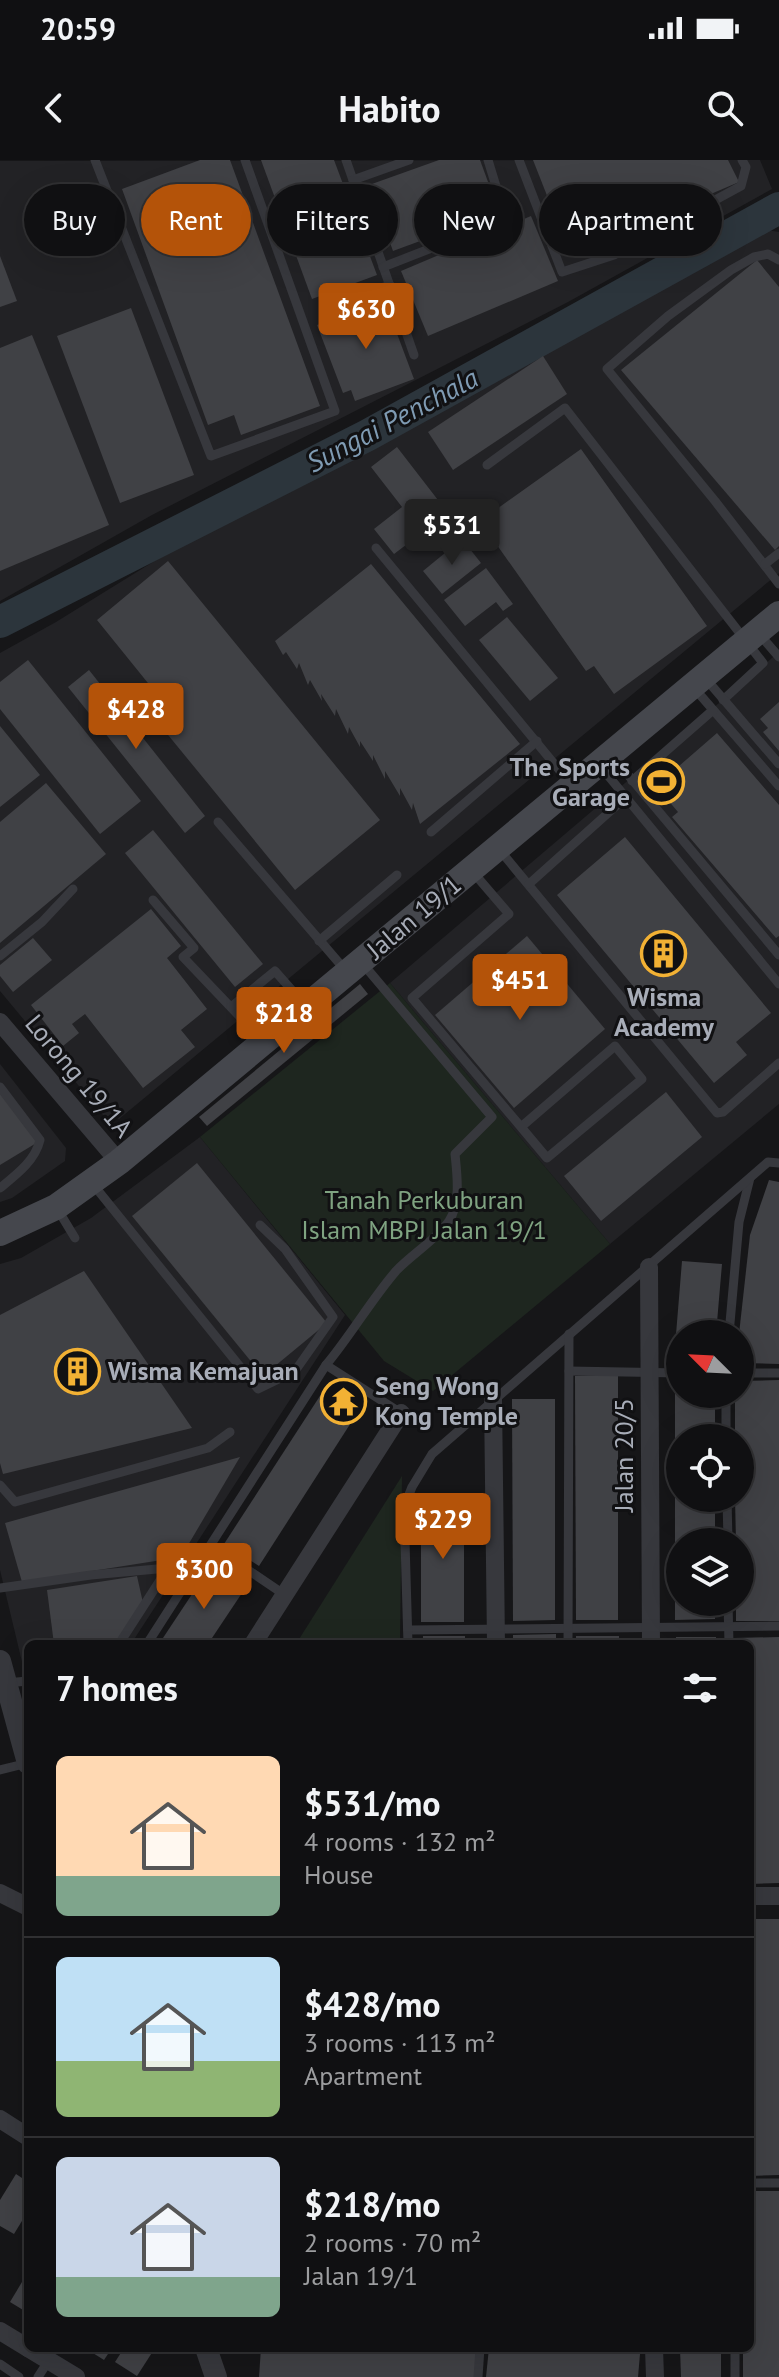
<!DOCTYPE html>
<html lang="en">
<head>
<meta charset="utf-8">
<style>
  :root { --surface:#101012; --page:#1e1e20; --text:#f1f3f6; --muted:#9c9d9f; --line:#303032; --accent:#b45309 }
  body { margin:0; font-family:"PT Sans",sans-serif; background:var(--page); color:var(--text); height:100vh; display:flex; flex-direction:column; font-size:30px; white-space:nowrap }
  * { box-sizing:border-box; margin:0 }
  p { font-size:26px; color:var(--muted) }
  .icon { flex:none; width:44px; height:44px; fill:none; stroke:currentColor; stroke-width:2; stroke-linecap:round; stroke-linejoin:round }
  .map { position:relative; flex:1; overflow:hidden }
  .panel { position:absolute; left:24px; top:1480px; width:730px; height:712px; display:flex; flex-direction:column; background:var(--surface); border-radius:12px; box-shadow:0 8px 32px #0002,0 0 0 2px var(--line) }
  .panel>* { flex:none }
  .guide { position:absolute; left:24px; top:24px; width:732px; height:72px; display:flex; gap:16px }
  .needle { width:52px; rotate:294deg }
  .controls { position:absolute; left:666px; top:1160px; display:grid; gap:16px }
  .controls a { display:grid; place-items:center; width:88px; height:88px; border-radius:50%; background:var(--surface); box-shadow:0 8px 32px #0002,0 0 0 2px var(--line); font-size:40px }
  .price { position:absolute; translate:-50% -68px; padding:0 18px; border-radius:8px; background:var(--accent); color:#fff; font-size:26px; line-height:52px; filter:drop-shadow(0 2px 4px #0008) }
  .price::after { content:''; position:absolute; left:50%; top:48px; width:24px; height:18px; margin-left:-12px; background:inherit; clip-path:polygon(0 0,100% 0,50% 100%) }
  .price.selected { background:#222; color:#fff }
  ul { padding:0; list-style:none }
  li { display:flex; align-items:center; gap:24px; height:200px; padding:0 32px }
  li+li { border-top:2px solid var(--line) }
  li span { display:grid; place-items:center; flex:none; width:224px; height:160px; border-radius:12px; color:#555 }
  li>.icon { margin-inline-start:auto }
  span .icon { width:96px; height:96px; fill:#fffc; stroke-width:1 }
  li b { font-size:34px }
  h2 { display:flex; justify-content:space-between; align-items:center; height:96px; padding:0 32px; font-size:34px }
  .tag { padding:0 28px; border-radius:36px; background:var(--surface); box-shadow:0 8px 32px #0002,0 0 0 2px var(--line); font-size:28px; line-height:72px }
  .tag.selected { background:var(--accent); color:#fff }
  .status { display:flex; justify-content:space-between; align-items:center; height:56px; padding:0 40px; background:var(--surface); direction:ltr }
  .status svg { height:22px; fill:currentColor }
  header { display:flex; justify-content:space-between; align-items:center; height:104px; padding:0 32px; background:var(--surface); font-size:36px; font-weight:600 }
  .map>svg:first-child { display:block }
  .built { fill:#222225 }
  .green { fill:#1e261f }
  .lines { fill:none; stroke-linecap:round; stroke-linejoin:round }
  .river { stroke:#2c353c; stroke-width:32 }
  .building { fill:#404145 }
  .service { stroke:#37383d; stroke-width:9 }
  .minor { stroke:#37383d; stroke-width:18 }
  .tertiary { stroke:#37383d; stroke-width:22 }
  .secondary { stroke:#45474d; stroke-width:26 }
  .labels { text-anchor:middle; stroke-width:6; stroke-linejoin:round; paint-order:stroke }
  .poi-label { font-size:26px; font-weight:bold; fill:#a8adb8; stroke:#111113; text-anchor:start }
  .street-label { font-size:26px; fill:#a8adb8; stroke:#111113 }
  .park-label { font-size:26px; fill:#7fa381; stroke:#111113 }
  .water-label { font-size:28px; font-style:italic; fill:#7f9bb3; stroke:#111113 }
</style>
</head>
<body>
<div class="status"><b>20:59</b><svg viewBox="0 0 49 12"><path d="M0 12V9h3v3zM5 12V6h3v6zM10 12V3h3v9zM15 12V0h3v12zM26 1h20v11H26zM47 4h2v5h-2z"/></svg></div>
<header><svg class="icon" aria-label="back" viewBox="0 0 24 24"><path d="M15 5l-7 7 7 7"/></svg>Habito<svg class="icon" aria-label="search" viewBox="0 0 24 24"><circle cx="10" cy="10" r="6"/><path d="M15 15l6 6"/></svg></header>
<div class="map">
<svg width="779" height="2217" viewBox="0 0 779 2217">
  <rect width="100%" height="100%" fill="#161618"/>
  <g class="built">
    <path d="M 760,0 L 772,29 L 568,142 L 152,355 L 0,441 L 0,1 Z"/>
    <path d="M 767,70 L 779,72 L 779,413 L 119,959 L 103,955 L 0,831 L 0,493 L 56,462 L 174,389 Z"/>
    <path d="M 779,492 L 779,944 L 610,1084 L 390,823 Z"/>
    <path d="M 0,904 L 66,988 L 65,1001 L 12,1038 L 0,1042 Z"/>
    <path d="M 200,977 L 345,1155 L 131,1484 L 28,1484 L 28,1527 L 0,1410 L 0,1104 L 21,1098 L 91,1058 Z"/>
  </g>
  <g class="green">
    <path d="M 390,823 L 610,1084 L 433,1231 L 384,1201 L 200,977 Z"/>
    <path d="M 402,1316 L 400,1484 L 296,1484 Z"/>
  </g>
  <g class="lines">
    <path class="river" d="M 0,462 L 368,275 L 779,48"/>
  </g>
  <g class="building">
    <path d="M 200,0 L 230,0 L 320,246 L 241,275 L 234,255 L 208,265 L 122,29 Z"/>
    <path d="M 261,0 L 334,0 L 377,115 L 312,139 Z"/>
    <path d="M 439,0 L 480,0 L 499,52 L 393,91 L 369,25 Z"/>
    <path d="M 533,0 L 728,0 L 739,22 L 570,94 Z"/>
    <path d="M 531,56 L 558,121 L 428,176 L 401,111 Z"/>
    <path d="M 0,96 L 17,141 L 0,147 Z"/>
    <path d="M 757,100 L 779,127 L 779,386 L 775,390 L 621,210 Z"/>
    <path d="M 384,139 L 414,219 L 355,241 L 351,230 L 343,233 L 317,165 Z"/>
    <path d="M 131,148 L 194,315 L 120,343 L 57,176 Z"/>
    <path d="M 32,175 L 109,365 L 0,411 L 0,188 Z"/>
    <path d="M 543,196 L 567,234 L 453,310 L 428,272 Z"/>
    <path d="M 397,287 L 448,353 L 394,394 L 374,369 L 402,347 L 371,307 Z"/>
    <path d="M 581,289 L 707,466 L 614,534 L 594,506 L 586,511 L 480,361 Z"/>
    <path d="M 462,379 L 481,403 L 442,434 L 423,411 Z"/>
    <path d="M 168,401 L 380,660 L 295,730 L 164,570 L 177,559 L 97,460 Z"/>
    <path d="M 371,404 L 520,584 L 420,664 L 413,643 L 412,650 L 400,628 L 400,636 L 385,611 L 385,619 L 373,595 L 373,601 L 360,581 L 360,587 L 349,567 L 348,574 L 336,549 L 335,556 L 321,534 L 322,541 L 310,520 L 308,525 L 299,503 L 297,509 L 286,492 L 283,495 L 275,481 Z"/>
    <path d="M 486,408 L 513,444 L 503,451 L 496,442 L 465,466 L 444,440 Z"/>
    <path d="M 507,457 L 558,518 L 530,541 L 479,480 Z"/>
    <path d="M 28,500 L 141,641 L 100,674 L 0,549 L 0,522 Z"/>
    <path d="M 89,510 L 205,656 L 185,673 L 68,527 Z"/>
    <path d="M 779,542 L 779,591 L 763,572 L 768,568 L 760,559 Z"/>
    <path d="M 0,566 L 40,615 L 0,647 Z"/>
    <path d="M 717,573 L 779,645 L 779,776 L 776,778 L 672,657 L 678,652 L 656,626 Z"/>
    <path d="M 46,623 L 106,694 L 0,783 L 0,662 Z"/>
    <path d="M 153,670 L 263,804 L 235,827 L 125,693 Z"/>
    <path d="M 625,677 L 771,853 L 736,882 L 747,895 L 714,923 L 557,735 Z"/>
    <path d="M 151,749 L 181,786 L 167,798 L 207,849 L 181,870 L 195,887 L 143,928 L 85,854 L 72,864 L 79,873 L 63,886 L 31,845 Z"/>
    <path d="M 527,776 L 605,869 L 514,948 L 435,855 Z"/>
    <path d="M 33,778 L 52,800 L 13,832 L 0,816 L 0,805 Z"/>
    <path d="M 360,824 L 368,834 L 207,966 L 199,957 Z"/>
    <path d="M 666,932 L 702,977 L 601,1061 L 564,1016 Z"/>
    <path d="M 0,933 L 38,982 L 0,1005 Z"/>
    <path d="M 197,1003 L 327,1163 L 263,1216 L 132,1056 Z"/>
    <path d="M 769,1020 L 779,1022 L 779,1204 L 740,1203 L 739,1174 L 750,1075 Z"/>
    <path d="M 682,1101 L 722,1104 L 716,1174 L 680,1174 L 680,1199 L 674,1199 Z"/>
    <path d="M 84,1111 L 192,1268 L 3,1314 L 0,1303 L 0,1155 Z"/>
    <path d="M 618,1215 L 618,1460 L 576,1460 L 575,1216 Z"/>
    <path d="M 675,1215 L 680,1215 L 680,1234 L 715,1234 L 715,1278 L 680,1278 L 680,1338 L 715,1338 L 715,1382 L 680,1382 L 680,1442 L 715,1442 L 715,1459 L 675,1460 Z"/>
    <path d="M 779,1220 L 779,1461 L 736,1461 L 736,1442 L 740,1442 L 740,1382 L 736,1382 L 735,1338 L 740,1338 L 740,1278 L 735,1278 L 735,1234 L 740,1234 L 740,1221 Z"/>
    <path d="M 329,1222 L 363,1244 L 259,1406 L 224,1384 Z"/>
    <path d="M 512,1239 L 555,1239 L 555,1460 L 513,1461 Z"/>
    <path d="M 240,1297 L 181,1397 L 22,1422 L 5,1363 Z"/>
    <path d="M 464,1340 L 464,1462 L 421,1462 L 421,1341 Z"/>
    <path d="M 210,1407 L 244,1430 L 208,1484 L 159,1484 Z"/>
    <path d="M 137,1416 L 143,1443 L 115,1484 L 54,1484 L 47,1430 Z"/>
    <path d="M 556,1474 L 556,1484 L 513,1484 L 513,1475 Z"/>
    <rect x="423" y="1476" width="42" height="8"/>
    <rect x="576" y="1476" width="43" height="8"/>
    <rect x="676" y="1477" width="40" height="7"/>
    <path d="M 779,1477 L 779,1723 L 750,1724 L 750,1484 L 734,1484 L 734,1478 Z"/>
    <path d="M 750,1759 L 779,1759 L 779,2015 L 750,2016 Z"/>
    <path d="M 16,2014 L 28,2022 L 28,2051 L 14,2074 L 0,2066 L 0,2040 Z"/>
    <path d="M 750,2031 L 779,2031 L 779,2217 L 743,2217 L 743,2188 L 750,2188 Z"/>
    <path d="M 28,2112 L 28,2153 L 10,2142 Z"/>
    <path d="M 85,2188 L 112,2188 L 104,2200 Z"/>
    <path d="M 124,2188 L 155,2188 L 137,2216 L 115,2202 Z"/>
    <path d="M 261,2188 L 479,2188 L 477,2217 L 259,2217 Z"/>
    <path d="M 489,2188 L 562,2188 L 640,2194 L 638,2217 L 486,2217 Z"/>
    <path d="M 680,2188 L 721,2188 L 721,2217 L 681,2217 Z"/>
  </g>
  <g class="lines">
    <g class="service">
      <path d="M 95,0 L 211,296 L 335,251 L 245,0"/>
      <path d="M 346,0 L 414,195"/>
      <path d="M 519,0 L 562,112 L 614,95 L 741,26 L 746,7 L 742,0"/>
      <path d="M 353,20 L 409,0"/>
      <path d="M 779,100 L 768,94 L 754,97 L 731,110 L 668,156 L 607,209 L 715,341 L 779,424"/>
      <path d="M 383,107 L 506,59 L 488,0"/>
      <path d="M 332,145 L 390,125"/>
      <path d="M 487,305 L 565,248 L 763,503 L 723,540"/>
      <path d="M 376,388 L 570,623"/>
      <path d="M 765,404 L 779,393"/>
      <path d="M 760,475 L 779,497"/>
      <path d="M 706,519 L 779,604"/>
      <path d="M 695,529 L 779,626"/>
      <path d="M 613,597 L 779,795"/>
      <path d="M 601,607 L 779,824"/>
      <path d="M 632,621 L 713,550"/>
      <path d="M 218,662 L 346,811"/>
      <path d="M 431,672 L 537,581"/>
      <path d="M 498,688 L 717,953 L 723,952 L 779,903"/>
      <path d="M 472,711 L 509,754 L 412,838 L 521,967 L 615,886 L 642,919 L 547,998 L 521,967"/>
      <path d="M 529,724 L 626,637"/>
      <path d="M 153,740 L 194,788 L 183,797 L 263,881"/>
      <path d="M 319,781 L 397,715"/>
      <path d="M 0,796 L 42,762 L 73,729"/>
      <path d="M 231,847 L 275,811 L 304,844"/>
      <path d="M 0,927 L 40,980 C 35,1001 16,1015 0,1028"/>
      <path d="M 92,1023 L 258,1229 L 295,1211 L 333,1157 L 285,1089 L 260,1065"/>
      <path d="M 58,1050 L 75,1078"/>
      <path d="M 729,1174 L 739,1062 L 750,1018"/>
      <path d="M 326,1205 C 351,1175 371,1140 396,1111 C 412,1094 436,1080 449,1061 C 461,1043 457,1014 455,994 L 492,957 L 363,804"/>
      <path d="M 569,1211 L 680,1213"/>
      <path d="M 740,1213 L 779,1213"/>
      <path d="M 726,1234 L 726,1278"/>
      <path d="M 0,1325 L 15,1342 L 208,1288 L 230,1272"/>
      <path d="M 727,1338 L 728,1382"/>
      <path d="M 211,1385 L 285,1435"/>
      <path d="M 0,1428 L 91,1415 L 168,1408"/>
      <path d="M 728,1442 L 729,1484"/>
      <path d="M 408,1470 L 779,1466"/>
      <path d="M 119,1484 L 168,1408"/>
      <path d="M 147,1484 L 326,1205 L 401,1253"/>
      <path d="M 408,1484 L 404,1347 L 412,1327 L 432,1294 L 768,1002 L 779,1003"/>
      <path d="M 568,1484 L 569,1174"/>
      <path d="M 6,1523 L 28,1521"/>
      <path d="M 0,1610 L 28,1603"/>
      <path d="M 750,2023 L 779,2023"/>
      <path d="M 735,2188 L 735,2217"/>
      <path d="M 0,2204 L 19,2217"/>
      <path d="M 38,2217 L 49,2200"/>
      <path d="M 478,2217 L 480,2188"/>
    </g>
    <g class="minor">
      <path d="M 0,862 L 119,1002"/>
      <path d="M 649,1107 L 651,1484"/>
      <path d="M 493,1239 L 496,1484"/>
      <path d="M 253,1484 L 401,1253"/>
      <path d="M 0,1733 L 28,1747"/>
      <path d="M 750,1736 L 779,1736"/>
      <path d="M 0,1959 L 28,1977"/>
      <path d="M 0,2171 L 28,2188"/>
      <path d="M 28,2188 L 76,2217"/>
      <path d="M 654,2188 L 655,2217"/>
    </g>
    <g class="tertiary">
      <path d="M 0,1501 L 28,1603"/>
      <path d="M 206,2188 L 216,2217"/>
    </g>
    <path class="secondary" d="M 0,1073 L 56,1047 L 119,1002 L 779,454"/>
  </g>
  <defs>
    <symbol id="stadium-ring" viewBox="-11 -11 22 22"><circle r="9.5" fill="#111113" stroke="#f2b134" stroke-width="1.5"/><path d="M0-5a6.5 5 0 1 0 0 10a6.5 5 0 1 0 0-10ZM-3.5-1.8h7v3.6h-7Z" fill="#f2b134"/></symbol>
    <symbol id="building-ring" viewBox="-11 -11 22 22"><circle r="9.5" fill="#111113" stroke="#f2b134" stroke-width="1.5"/><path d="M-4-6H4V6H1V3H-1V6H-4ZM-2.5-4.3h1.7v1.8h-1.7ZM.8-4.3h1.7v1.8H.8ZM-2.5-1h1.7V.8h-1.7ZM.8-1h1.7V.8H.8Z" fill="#f2b134"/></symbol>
    <symbol id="temple-ring" viewBox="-11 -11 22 22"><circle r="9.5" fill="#111113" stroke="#f2b134" stroke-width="1.5"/><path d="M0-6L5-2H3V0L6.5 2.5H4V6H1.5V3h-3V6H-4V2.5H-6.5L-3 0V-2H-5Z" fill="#f2b134"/></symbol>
  </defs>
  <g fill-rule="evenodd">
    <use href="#stadium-ring" x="636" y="596" width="51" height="51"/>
    <use href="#building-ring" x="638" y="768" width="51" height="51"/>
    <use href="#building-ring" x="52" y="1186" width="51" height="51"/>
    <use href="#temple-ring" x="318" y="1216" width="51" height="51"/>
  </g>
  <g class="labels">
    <g class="poi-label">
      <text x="630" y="616" text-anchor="end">The Sports<tspan x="630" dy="30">Garage</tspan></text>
      <text x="664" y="846" text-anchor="middle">Wisma<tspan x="664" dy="30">Academy</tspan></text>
      <text x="108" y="1220">Wisma Kemajuan</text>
      <text x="375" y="1235">Seng Wong<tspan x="375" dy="30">Kong Temple</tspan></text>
    </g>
    <g class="street-label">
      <text transform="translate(414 757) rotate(-40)" y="9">Jalan 19/1</text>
      <text transform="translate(79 916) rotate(50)" y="9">Lorong 19/1A</text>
      <text transform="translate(624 1295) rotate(-90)" y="9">Jalan 20/5</text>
    </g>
    <g class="park-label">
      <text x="424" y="1049">Tanah Perkuburan<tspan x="424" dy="30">Islam MBPJ Jalan 19/1</tspan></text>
    </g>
    <g class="water-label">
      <text transform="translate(392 260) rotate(-28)" y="10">Sungai Penchala</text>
    </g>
  </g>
</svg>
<div class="controls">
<a><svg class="needle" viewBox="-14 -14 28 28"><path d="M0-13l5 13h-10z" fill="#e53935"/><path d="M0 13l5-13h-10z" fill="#9c9d9f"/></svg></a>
<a><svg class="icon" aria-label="locate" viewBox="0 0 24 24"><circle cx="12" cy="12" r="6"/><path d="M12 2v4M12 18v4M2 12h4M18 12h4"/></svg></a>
<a><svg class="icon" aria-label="layers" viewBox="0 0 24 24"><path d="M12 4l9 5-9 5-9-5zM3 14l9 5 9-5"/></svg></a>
</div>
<b class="price" style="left:366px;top:191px">$630</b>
<b class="price selected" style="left:452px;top:407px">$531</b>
<b class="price" style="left:136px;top:591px">$428</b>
<b class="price" style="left:520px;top:862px">$451</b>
<b class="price" style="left:284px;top:895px">$218</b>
<b class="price" style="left:443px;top:1401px">$229</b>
<b class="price" style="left:204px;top:1451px">$300</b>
<div class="guide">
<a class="tag">Buy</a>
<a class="tag selected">Rent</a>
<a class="tag">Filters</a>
<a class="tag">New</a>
<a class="tag">Apartment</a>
</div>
<section class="panel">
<h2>7 homes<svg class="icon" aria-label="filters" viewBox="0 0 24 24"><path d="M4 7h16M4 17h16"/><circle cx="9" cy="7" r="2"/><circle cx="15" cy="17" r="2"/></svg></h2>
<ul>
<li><span style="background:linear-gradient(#ffd9b3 75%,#7fa58c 0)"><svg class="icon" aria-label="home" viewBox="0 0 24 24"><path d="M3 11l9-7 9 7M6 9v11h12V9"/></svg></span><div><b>$531/mo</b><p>4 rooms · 132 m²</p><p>House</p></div></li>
<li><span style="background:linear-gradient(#bfe0f5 65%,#8fb573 0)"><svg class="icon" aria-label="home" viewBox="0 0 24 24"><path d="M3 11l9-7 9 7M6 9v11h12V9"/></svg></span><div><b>$428/mo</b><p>3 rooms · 113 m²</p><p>Apartment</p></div></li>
<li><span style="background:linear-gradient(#c9d6e8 75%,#7fa58c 0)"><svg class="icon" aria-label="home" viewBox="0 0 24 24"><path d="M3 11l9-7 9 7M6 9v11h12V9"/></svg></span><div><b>$218/mo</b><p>2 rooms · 70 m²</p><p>Jalan 19/1</p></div></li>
</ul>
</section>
</div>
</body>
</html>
